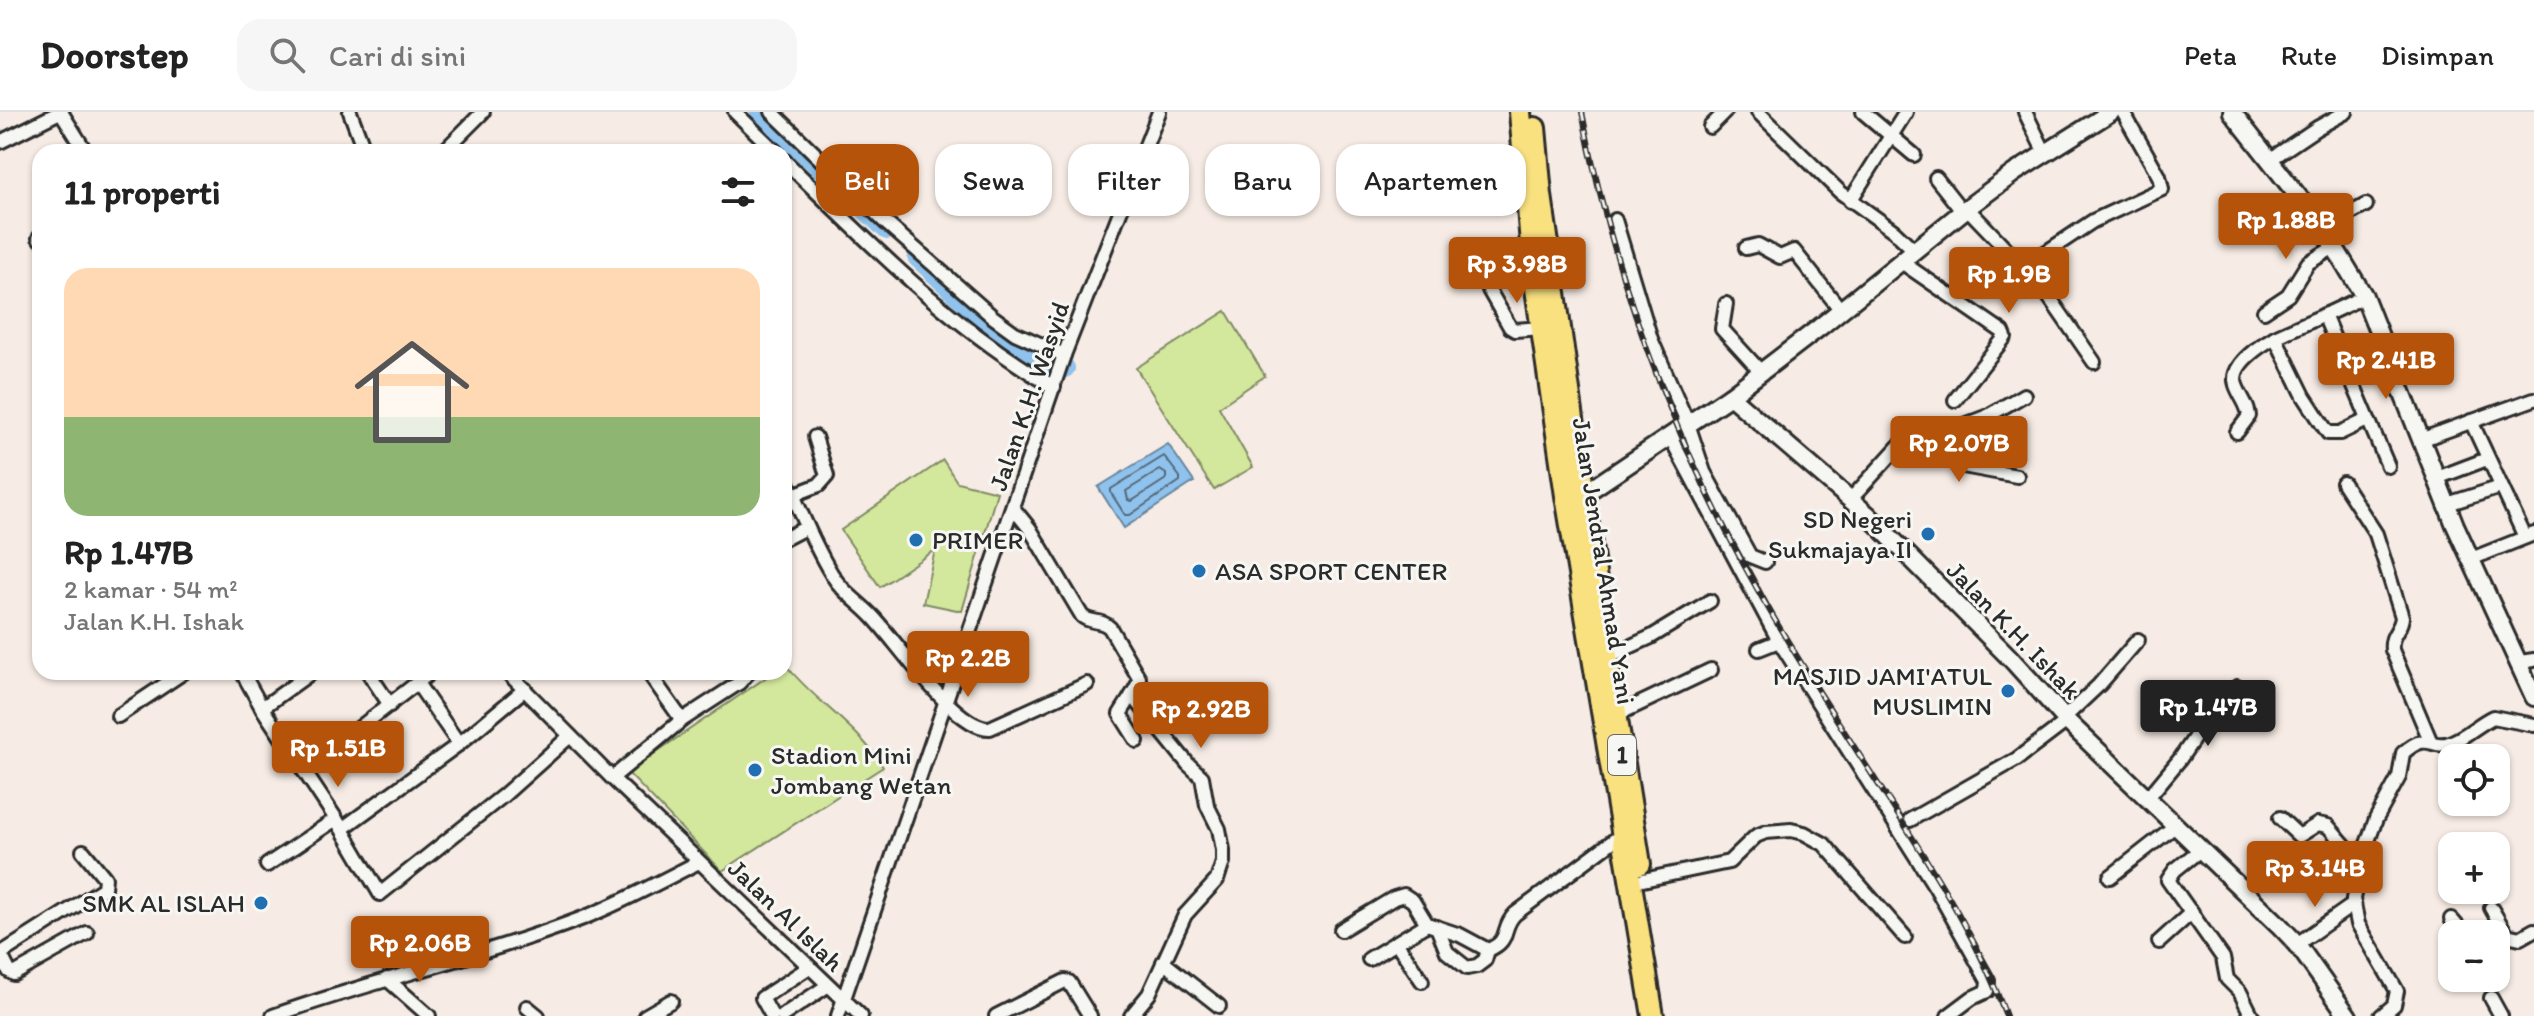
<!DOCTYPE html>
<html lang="id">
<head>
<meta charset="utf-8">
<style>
  :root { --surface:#fff; --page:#f6f6f6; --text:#222; --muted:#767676; --line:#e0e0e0; --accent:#b45309 }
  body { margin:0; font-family:Itim,sans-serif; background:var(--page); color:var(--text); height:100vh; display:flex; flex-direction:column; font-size:30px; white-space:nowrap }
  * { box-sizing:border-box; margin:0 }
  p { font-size:26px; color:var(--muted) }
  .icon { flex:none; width:44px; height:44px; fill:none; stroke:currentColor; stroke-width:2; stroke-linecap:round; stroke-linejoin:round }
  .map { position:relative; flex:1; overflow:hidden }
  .panel { position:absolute; left:32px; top:32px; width:760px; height:536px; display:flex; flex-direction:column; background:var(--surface); border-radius:24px; box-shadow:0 2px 6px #0004 }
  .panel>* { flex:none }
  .banner { position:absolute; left:816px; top:32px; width:760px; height:72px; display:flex; gap:16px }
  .tools { position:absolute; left:2438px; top:632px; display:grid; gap:16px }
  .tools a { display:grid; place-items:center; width:72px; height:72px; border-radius:16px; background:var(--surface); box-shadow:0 2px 6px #0004; font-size:40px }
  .price { position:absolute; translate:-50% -68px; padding:0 18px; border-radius:8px; background:var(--accent); color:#fff; font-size:26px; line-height:52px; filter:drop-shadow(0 2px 4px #0008) }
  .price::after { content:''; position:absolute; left:50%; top:48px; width:24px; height:18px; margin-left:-12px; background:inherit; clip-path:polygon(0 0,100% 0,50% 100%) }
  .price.on { background:#222; color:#fff }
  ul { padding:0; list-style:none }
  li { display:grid; align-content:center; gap:16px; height:424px; padding:0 32px }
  li span { display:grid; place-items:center; height:248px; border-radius:24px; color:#555 }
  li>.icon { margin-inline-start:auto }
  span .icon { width:144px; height:144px; fill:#fffc; stroke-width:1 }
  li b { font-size:34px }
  h2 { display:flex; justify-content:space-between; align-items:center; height:96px; padding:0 32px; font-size:34px }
  .tag { padding:0 28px; border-radius:24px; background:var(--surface); box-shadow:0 2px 6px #0004; font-size:28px; line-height:72px }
  .tag.on { background:var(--accent); color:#fff }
  header { display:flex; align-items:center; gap:48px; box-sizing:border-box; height:112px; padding:0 40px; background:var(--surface); border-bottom:2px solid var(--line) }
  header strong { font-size:38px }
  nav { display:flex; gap:44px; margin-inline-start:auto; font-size:28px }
  .search { width:560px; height:72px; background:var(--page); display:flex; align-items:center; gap:20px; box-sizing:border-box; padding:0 28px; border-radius:24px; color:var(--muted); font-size:30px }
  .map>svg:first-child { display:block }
  .green { fill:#d3e89d; stroke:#7f8a64; stroke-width:2 }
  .water { fill:#8fc2ec; stroke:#67869f; stroke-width:2 }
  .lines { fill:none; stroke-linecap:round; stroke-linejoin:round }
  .shore { stroke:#536778; stroke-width:2 }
  .river { stroke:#8fc2ec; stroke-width:20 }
  .minor-casing { stroke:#2b2b2b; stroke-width:18 }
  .tertiary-casing { stroke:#2b2b2b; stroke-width:22 }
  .trunk-casing { stroke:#2b2b2b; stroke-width:26 }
  .minor { stroke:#f6f6f2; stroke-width:12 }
  .tertiary { stroke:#f6f6f2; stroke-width:16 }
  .trunk { stroke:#fae180; stroke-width:20 }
  .rail-casing { stroke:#2b2b2b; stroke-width:6 }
  .rail { stroke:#f6f6f2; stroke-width:3; stroke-dasharray:9; stroke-linecap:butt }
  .poi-dot { fill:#1f6fb2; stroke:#f6f6f2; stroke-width:3 }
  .labels { text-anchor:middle; stroke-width:6; stroke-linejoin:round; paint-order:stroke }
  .shield { fill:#f6f6f2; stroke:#686867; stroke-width:2 }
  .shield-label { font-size:24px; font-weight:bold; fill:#2b2b2b }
  .street-label { font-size:26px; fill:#2b2b2b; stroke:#f6f6f2 }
  .poi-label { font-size:26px; fill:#2b2b2b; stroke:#f6f6f2; text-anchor:end }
</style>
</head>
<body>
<header>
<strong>Doorstep</strong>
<div class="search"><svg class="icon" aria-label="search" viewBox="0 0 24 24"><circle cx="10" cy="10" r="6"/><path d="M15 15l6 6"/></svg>Cari di sini</div>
<nav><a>Peta</a><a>Rute</a><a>Disimpan</a></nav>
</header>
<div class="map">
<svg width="2534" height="904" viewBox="0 0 2534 904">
  <rect width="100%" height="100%" fill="#f7ece5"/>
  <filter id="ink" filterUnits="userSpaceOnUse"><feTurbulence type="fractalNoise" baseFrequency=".0125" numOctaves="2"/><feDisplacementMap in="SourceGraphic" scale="16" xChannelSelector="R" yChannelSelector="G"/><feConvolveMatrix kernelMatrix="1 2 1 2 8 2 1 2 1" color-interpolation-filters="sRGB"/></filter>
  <g filter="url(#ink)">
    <g class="green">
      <path d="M 1226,199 L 1265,264 L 1219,295 L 1253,355 L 1214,378 L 1136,256 Z"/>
      <path d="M 943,348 L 957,370 L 997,380 L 962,499 L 923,491 L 935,438 L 880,475 L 841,418 Z"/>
      <path d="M 785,552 C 815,590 858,614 883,655 L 722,759 L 627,660 L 774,560 L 784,560 Z"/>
    </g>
    <path class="water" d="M 1168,332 L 1194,370 L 1124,416 L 1098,375 Z"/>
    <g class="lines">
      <g class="shore">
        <path d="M 1164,344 L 1180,365 L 1180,369 L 1130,403 L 1125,403 L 1111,381 L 1111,377 Z"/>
        <path d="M 1160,358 L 1166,362 L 1166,367 L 1132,389 L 1128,388 L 1126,379 Z"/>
      </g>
      <g class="river">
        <path d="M 760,0 L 887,118"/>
        <path d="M 917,145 L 1007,230 L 1065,256"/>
      </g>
      <defs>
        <g id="minor">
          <path d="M 61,0 L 86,40"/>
          <path d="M 350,0 L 365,40"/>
          <path d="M 735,0 L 776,40"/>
          <path d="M 772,0 L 886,111 L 993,205 L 1015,221 L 1064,243"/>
          <path d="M 1758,0 L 1840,80 L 1894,119 L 1914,138"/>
          <path d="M 1863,0 L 1914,43"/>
          <path d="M 2025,0 L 2045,41"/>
          <path d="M 1710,15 L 1725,0"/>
          <path d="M 0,30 L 60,0"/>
          <path d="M 443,40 L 483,0"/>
          <path d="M 2271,47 L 2317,16 L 2346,0"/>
          <path d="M 784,48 C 868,130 952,216 1054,275"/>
          <path d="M 1936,66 L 1962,99"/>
          <path d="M 1850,89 L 1906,0"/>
          <path d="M 1967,96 L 2012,143 L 2027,153 L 2093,109 L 2162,77 L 2159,64 L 2123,0"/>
          <path d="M 1615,108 L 1651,227 L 1688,312 L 1704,360 L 1750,444 L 1765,450"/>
          <path d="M 2323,116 L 2366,93"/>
          <path d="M 39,126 L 40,125"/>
          <path d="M 1746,136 L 1758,133 L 1780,145 L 1794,139 L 1841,198"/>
          <path d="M 1900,149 L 2003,220 L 2005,225 L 1955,288"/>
          <path d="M 2027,153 L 2094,250"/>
          <path d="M 1489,178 L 1510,215 L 1515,218 L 1541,216"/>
          <path d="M 2364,184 C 2335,200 2305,211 2275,225 L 2304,284 L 2328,321 L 2340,321 L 2367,308"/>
          <path d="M 1726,192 L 1722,217 L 1761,260"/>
          <path d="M 2264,199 L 2288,183 L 2308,151 L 2334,135"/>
          <path d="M 2324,203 L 2388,354"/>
          <path d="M 2471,309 L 2525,425"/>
          <path d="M 1948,320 L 1957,348 L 1963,354 L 2017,364"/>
          <path d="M 2237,320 L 2249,304 C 2248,292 2240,285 2236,273 C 2229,253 2261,233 2275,225"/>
          <path d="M 1670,325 L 1779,529 L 1936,776 L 1988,869 L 1987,879 L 1972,886 L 1948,904"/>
          <path d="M 2423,327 L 2534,287"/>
          <path d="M 784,362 C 799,395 812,430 831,461 C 842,480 859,490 873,505 C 897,530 956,618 990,616 L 1087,572"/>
          <path d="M 2437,366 L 2487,347"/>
          <path d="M 2343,371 L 2376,422 L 2402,505 C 2401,519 2390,521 2392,538 L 2430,628"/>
          <path d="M 793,383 L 819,373 L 827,364 L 815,325"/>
          <path d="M 1851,387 L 1899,334 L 1923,329 L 1986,305 L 2024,283"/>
          <path d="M 2447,392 L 2501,375"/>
          <path d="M 1013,396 L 1030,417 L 1082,504 C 1091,512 1102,507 1110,516 L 1139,566 L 1139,570 L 1132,583 L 1188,652 L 1202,665 L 1207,693 L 1219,717 L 1223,738 L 1223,750 L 1217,768 L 1185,803 L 1149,882 L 1131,904"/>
          <path d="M 784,427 L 807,415"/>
          <path d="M 2471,447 L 2534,422"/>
          <path d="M 1759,537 L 1779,529"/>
          <path d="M 1607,545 L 1651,525 L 1710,489"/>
          <path d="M 2520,550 L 2534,548"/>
          <path d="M 242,560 L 262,596 L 336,707 L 380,782 L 504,683 L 570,624"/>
          <path d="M 368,560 L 390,593"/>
          <path d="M 507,560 L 612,666 L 861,904"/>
          <path d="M 648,560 L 682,608"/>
          <path d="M 417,571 L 459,632"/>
          <path d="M 1132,583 L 1120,602 L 1137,629"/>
          <path d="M 262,596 L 312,560"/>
          <path d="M 1616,603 L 1711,558"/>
          <path d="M 118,604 L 184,560"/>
          <path d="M 2064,606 L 2099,573 L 2138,528"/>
          <path d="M 304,659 L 431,560"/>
          <path d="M 612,666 L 682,608 L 739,571 L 749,560"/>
          <path d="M 2147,687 L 2180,647 L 2201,616 L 2206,602 L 2233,590 L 2237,575"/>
          <path d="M 2280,706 L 2299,724 L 2318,712 L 2328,714 L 2360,751"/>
          <path d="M 1910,708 L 2017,647 L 2067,609"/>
          <path d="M 342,717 L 459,632 L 525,577"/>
          <path d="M 2200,738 L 2175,758 L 2168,768 L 2223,846 L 2227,867 L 2240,880 L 2252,904"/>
          <path d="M 267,753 L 336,707"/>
          <path d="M 2110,765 L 2175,714"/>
          <path d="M 1643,768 L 1729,750 L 1756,724 L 1766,720 L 1791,718 L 1804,721 L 1824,732 L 1905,825"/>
          <path d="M 2491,796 L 2507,823 L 2520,826 L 2534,818"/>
          <path d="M 2451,807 L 2464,822"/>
          <path d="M 1437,815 L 1447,840 L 1467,856 L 1477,854 L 1485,848 L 1488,838"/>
          <path d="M 1341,818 L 1394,786 L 1404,783 L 1413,789 L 1427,812"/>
          <path d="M 1396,830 L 1422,869"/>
          <path d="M 2159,830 L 2192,800"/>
          <path d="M 2297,832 L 2354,792"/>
          <path d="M 0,841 L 9,859 L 14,862 L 87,821"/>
          <path d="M 0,842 L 104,776 L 105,766 L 83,739"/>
          <path d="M 1369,847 L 1427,812 L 1460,823 L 1488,838 C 1512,828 1500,817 1515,802 L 1621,723"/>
          <path d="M 1163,850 L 1219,894"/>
          <path d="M 387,867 L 429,904"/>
          <path d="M 2491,886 L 2501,904"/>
          <path d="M 527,895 L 538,904"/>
          <path d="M 273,904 C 375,867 482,845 583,806 C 623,790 661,769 699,750"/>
          <path d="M 645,904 L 671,889"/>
          <path d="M 772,904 L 762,886 L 808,856"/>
          <path d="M 782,904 L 827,874"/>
          <path d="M 838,904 L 1064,243 L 1159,0"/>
          <path d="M 996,904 L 1065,869 L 1069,870 L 1090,904"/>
          <path d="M 2381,904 L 2394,893 L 2397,879 L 2358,812 L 2353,787 L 2360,751 L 2376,707 L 2399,665 L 2403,641 C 2429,618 2431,638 2449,631 C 2465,626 2478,612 2493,605 L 2534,613"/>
        </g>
        <g id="tertiary">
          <path d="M 2232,0 L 2323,116 L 2364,184 L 2455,413 L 2534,585"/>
          <path d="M 1730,284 L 1867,402 L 2011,547 L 2067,609 L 2279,813 L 2297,832 L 2348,904"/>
          <path d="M 1584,382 L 1730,284 L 1820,215 L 1967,96 L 2014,61 L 2111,0"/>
        </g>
        <g id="trunk">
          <path d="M 1520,0 L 1533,156 L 1566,384 L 1653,904"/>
          <path d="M 1535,16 L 1541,83 L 1607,545 L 1640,752"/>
        </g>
      </defs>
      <use href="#minor" class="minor-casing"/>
      <use href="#tertiary" class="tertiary-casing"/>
      <use href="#trunk" class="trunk-casing"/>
      <use href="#minor" class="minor"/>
      <use href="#tertiary" class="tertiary"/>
      <use href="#trunk" class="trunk"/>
      <defs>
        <path id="rail" d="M 1582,0 C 1617,183 1685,358 1781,518 C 1821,585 1865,651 1907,717 C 1945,777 1982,837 2006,904"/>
      </defs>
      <use href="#rail" class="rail-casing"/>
      <use href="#rail" class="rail"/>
    </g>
  </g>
  <g class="poi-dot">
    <circle cx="1928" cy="422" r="8"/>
    <circle cx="916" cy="428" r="8"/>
    <circle cx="1199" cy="459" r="8"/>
    <circle cx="2008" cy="579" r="8"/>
    <circle cx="755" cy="658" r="8"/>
    <circle cx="261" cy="791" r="8"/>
  </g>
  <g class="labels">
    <rect class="shield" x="1608" y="623" width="28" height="40" rx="6"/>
    <g class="shield-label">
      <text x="1622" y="651">1</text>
    </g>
    <g class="street-label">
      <text transform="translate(1029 284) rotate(-71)" y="9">Jalan K.H. Wasyid</text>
      <text transform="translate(1604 449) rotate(81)" y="9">Jalan Jendral Ahmad Yani</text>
      <text transform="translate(2014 518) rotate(46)" y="9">Jalan K.H. Ishak</text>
      <text transform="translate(786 803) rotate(44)" y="9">Jalan Al Islah</text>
    </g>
    <g class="poi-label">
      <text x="1912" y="416">SD Negeri<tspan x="1912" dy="30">Sukmajaya II</tspan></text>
      <text x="932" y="437" text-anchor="start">PRIMER</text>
      <text x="1215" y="468" text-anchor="start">ASA SPORT CENTER</text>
      <text x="1992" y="573">MASJID JAMI'ATUL<tspan x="1992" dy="30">MUSLIMIN</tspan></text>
      <text x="771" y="652" text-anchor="start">Stadion Mini<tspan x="771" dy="30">Jombang Wetan</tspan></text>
      <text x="245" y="800">SMK AL ISLAH</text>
    </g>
  </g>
</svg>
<div class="tools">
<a><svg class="icon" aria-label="locate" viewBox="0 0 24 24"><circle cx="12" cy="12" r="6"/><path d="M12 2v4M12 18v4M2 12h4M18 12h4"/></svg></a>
<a>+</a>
<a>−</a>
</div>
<b class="price" style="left:2286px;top:149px">Rp 1.88B</b>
<b class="price" style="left:1517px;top:193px">Rp 3.98B</b>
<b class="price" style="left:2009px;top:203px">Rp 1.9B</b>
<b class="price" style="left:2386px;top:289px">Rp 2.41B</b>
<b class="price" style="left:1959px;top:372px">Rp 2.07B</b>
<b class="price" style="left:968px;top:587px">Rp 2.2B</b>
<b class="price on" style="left:2208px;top:636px">Rp 1.47B</b>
<b class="price" style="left:1201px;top:638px">Rp 2.92B</b>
<b class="price" style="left:338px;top:677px">Rp 1.51B</b>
<b class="price" style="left:2315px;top:797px">Rp 3.14B</b>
<b class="price" style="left:420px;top:872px">Rp 2.06B</b>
<div class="banner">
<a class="tag on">Beli</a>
<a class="tag">Sewa</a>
<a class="tag">Filter</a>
<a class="tag">Baru</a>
<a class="tag">Apartemen</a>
</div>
<section class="panel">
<h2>11 properti<svg class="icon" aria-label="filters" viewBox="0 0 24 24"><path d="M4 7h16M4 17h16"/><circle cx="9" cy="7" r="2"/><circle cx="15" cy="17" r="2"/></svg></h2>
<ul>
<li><span style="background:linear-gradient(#ffd9b3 60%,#8fb573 0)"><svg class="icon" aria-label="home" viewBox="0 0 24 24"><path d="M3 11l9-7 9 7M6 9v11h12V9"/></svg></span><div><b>Rp 1.47B</b><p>2 kamar · 54 m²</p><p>Jalan K.H. Ishak</p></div></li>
</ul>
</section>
</div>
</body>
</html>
